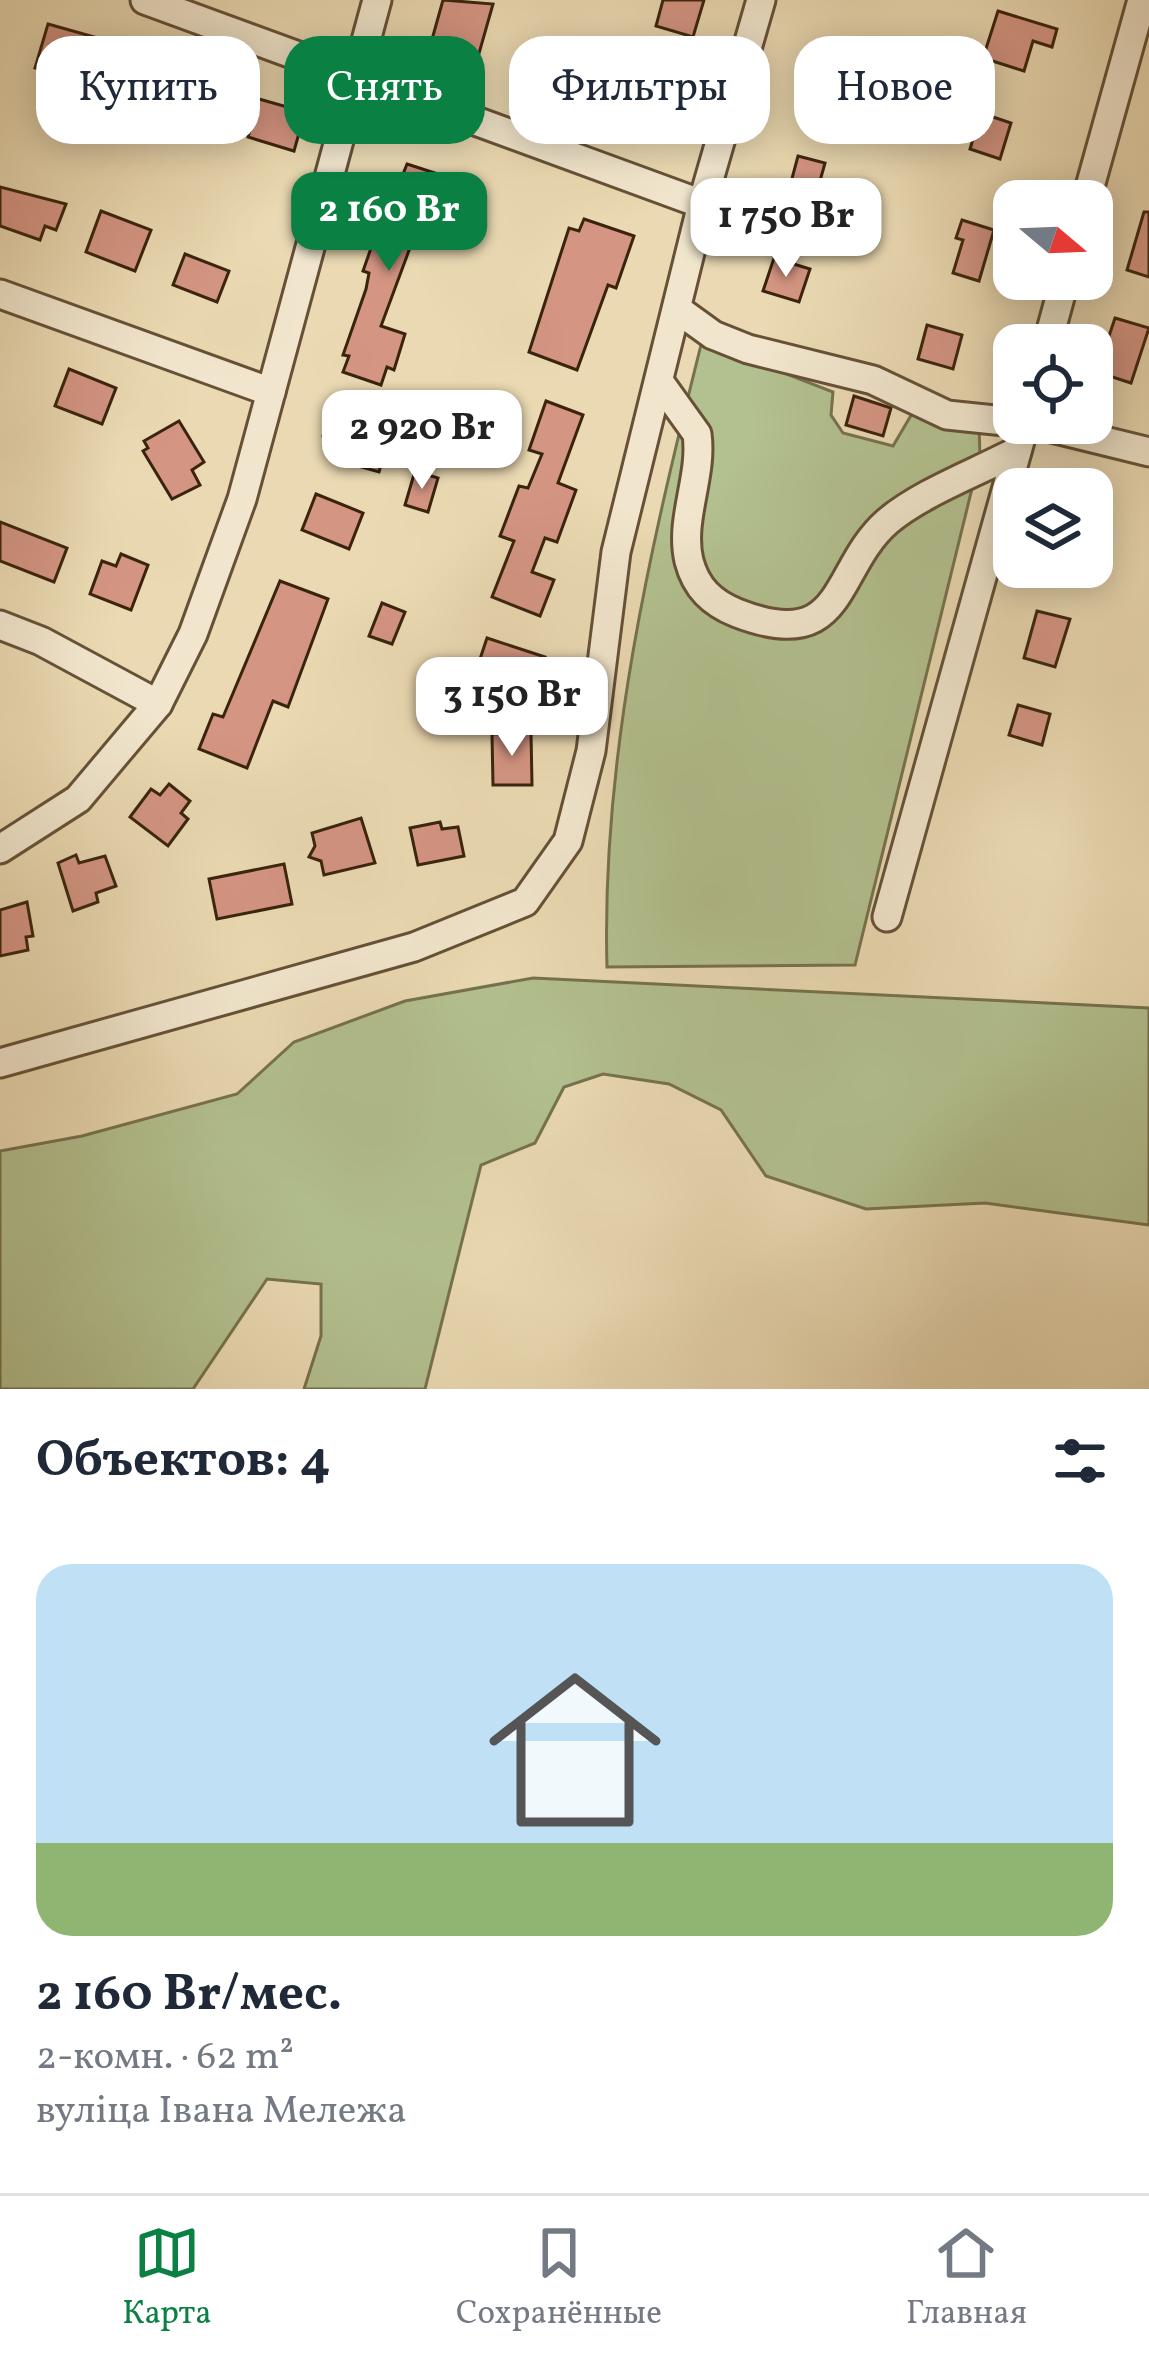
<!DOCTYPE html>
<html lang="ru">
<head>
<meta charset="utf-8">
<style>
  :root { --surface:#fff; --page:#f6f6f7; --text:#1f2937; --muted:#747a83; --line:#e0e1e3; --accent:#0b8043 }
  body { margin:0; font-family:Vollkorn,serif; background:var(--page); color:var(--text); height:100vh; display:flex; flex-direction:column; font-size:45px; white-space:nowrap }
  * { box-sizing:border-box; margin:0 }
  p { font-size:39px; color:var(--muted) }
  .icon { flex:none; width:66px; height:66px; fill:none; stroke:currentColor; stroke-width:2; stroke-linecap:round; stroke-linejoin:round }
  .map { position:relative; height:1389px; overflow:hidden }
  .panel { display:flex; flex-direction:column; background:var(--surface); flex:1 }
  .panel>* { flex:none }
  .guide { position:absolute; left:36px; top:36px; width:1077px; height:108px; display:flex; gap:24px }
  .needle { width:78px; rotate:109deg }
  .buttons { position:absolute; left:993px; top:180px; display:grid; gap:24px }
  .buttons a { display:grid; place-items:center; width:120px; height:120px; border-radius:24px; background:var(--surface); box-shadow:0 6px 30px #0003; font-size:60px }
  .price { position:absolute; translate:-50% -102px; padding:0 27px; border-radius:24px; background:#fff; color:#222; font-size:39px; line-height:78px; filter:drop-shadow(0 3px 6px #0008) }
  .price::after { content:''; position:absolute; left:50%; top:72px; width:36px; height:27px; margin-left:-18px; background:inherit; clip-path:polygon(0 0,100% 0,50% 100%) }
  .price.current { background:var(--accent); color:#fff }
  ul { padding:0; list-style:none }
  li { display:grid; align-content:center; gap:24px; height:636px; padding:0 36px }
  li span { display:grid; place-items:center; height:372px; border-radius:36px; color:#555 }
  li>.icon { margin-inline-start:auto }
  span .icon { width:216px; height:216px; fill:#fffc; stroke-width:1 }
  li b { font-size:51px }
  h2 { display:flex; justify-content:space-between; align-items:center; height:144px; padding:0 36px; font-size:51px }
  .tag { padding:0 42px; border-radius:36px; background:var(--surface); box-shadow:0 6px 30px #0003; font-size:42px; line-height:108px }
  .tag.current { background:var(--accent); color:#fff }
  .tabs { display:flex; justify-content:space-around; align-items:center; height:168px; border-top:3px solid var(--line); background:var(--surface); font-size:33px; color:var(--muted) }
  .tabs a { display:grid; justify-items:center; gap:6px }
  .tabs .current { color:var(--accent) }
  .map>svg:first-child { display:block }
  .green { fill:#b3c08f; stroke:#76724e; stroke-width:3 }
  .building { fill:#d49583; stroke:#3a240e; stroke-width:3 }
  .lines { fill:none; stroke-linecap:round; stroke-linejoin:round }
  .minor-casing { stroke:#665137; stroke-width:33 }
  .minor { stroke:#f1e6cd; stroke-width:27 }
</style>
</head>
<body>
<div class="map">
<svg width="1149" height="1389" viewBox="0 0 1149 1389">
  <rect width="100%" height="100%" fill="#ead9b2"/>
  <filter id="stains"><feTurbulence type="fractalNoise" baseFrequency=".00167" numOctaves="4"/><feColorMatrix values="0 0 0 0 .2 0 0 0 0 .09 0 0 0 0 .02 0 0 0 .5 -.17"/></filter>
  <radialGradient id="worn" r=".72"><stop offset=".6" stop-color="#630" stop-opacity="0"/><stop offset="1" stop-color="#630" stop-opacity=".3"/></radialGradient>
  <g class="green">
    <path d="M 702,341 L 833,392 L 831,415 L 843,433 L 893,446 L 913,412 L 979,425 L 980,456 L 855,965 L 607,967 C 601,756 651,544 702,341 Z"/>
    <path d="M 533,978 L 1149,1008 L 1149,1225 L 985,1203 L 866,1209 L 766,1176 L 721,1110 L 669,1084 L 603,1074 L 564,1087 L 535,1143 L 481,1165 L 425,1389 L 304,1389 L 321,1336 L 321,1284 L 267,1279 L 193,1389 L 0,1389 L 0,1151 L 82,1136 L 237,1094 L 294,1042 L 405,1001 Z"/>
  </g>
  <g class="building">
    <path d="M 443,0 L 493,4 L 478,57 L 431,43 Z"/>
    <path d="M 663,0 L 704,0 L 693,37 L 656,26 Z"/>
    <path d="M 998,11 L 1057,29 L 1052,47 L 1033,41 L 1024,71 L 983,58 Z"/>
    <path d="M 48,24 L 98,38 L 86,82 L 35,68 Z"/>
    <path d="M 159,51 L 210,65 L 198,109 L 148,95 Z"/>
    <path d="M 630,75 L 678,94 L 664,130 L 616,111 Z"/>
    <path d="M 830,75 L 865,86 L 847,120 L 814,109 Z"/>
    <path d="M 259,99 L 305,112 L 294,151 L 248,137 Z"/>
    <path d="M 981,113 L 1011,123 L 1000,159 L 970,149 Z"/>
    <path d="M 798,156 L 825,163 L 820,181 L 838,186 L 828,225 L 783,212 Z"/>
    <path d="M 407,164 L 441,175 L 434,197 L 441,199 L 433,223 L 421,218 L 381,326 L 405,334 L 394,370 L 387,367 L 381,385 L 343,372 L 349,356 L 343,355 L 366,289 L 369,273 L 363,271 L 391,191 L 396,192 Z"/>
    <path d="M 0,187 L 66,204 L 56,230 L 45,226 L 40,240 L 0,226 Z"/>
    <path d="M 101,211 L 151,230 L 135,271 L 86,252 Z"/>
    <path d="M 1144,212 L 1149,212 L 1149,277 L 1127,270 Z"/>
    <path d="M 584,219 L 634,236 L 616,288 L 608,285 L 577,370 L 529,352 L 569,228 L 579,231 Z"/>
    <path d="M 962,220 L 994,230 L 979,281 L 953,273 L 963,240 L 956,238 Z"/>
    <path d="M 185,254 L 229,271 L 217,302 L 173,285 Z"/>
    <path d="M 774,258 L 810,269 L 799,302 L 763,291 Z"/>
    <path d="M 1115,318 L 1149,328 L 1131,383 L 1097,372 Z"/>
    <path d="M 927,325 L 962,335 L 953,369 L 918,359 Z"/>
    <path d="M 69,369 L 116,388 L 102,424 L 55,406 Z"/>
    <path d="M 854,396 L 891,408 L 883,436 L 846,425 Z"/>
    <path d="M 546,401 L 583,415 L 558,483 L 576,490 L 557,542 L 545,538 L 532,572 L 554,580 L 540,616 L 492,597 L 514,541 L 500,536 L 519,486 L 528,488 L 542,454 L 529,450 Z"/>
    <path d="M 331,405 L 393,423 L 379,472 L 329,458 L 334,440 L 323,436 Z"/>
    <path d="M 179,421 L 204,462 L 192,470 L 200,485 L 172,499 L 143,451 L 148,448 L 144,441 Z"/>
    <path d="M 415,471 L 438,478 L 428,512 L 405,505 Z"/>
    <path d="M 316,494 L 363,513 L 349,549 L 302,530 Z"/>
    <path d="M 0,522 L 67,548 L 54,582 L 0,561 Z"/>
    <path d="M 121,554 L 148,565 L 131,610 L 90,594 L 102,561 L 116,566 Z"/>
    <path d="M 280,581 L 328,599 L 288,707 L 273,701 L 247,768 L 199,749 L 213,714 L 223,717 Z"/>
    <path d="M 382,603 L 405,612 L 392,644 L 369,636 Z"/>
    <path d="M 1037,611 L 1070,619 L 1055,667 L 1024,658 Z"/>
    <path d="M 487,638 L 545,657 L 528,705 L 471,686 Z"/>
    <path d="M 1018,705 L 1050,714 L 1042,745 L 1009,735 Z"/>
    <path d="M 531,733 L 532,785 L 493,785 L 492,734 Z"/>
    <path d="M 169,784 L 190,801 L 181,813 L 188,819 L 168,846 L 130,817 L 151,789 L 160,795 Z"/>
    <path d="M 361,818 L 375,863 L 324,875 L 321,861 L 309,857 L 315,846 L 312,833 Z"/>
    <path d="M 440,822 L 442,829 L 458,827 L 464,856 L 418,865 L 410,828 Z"/>
    <path d="M 76,855 L 79,863 L 105,856 L 116,886 L 96,893 L 98,902 L 73,911 L 58,863 Z"/>
    <path d="M 284,864 L 292,904 L 217,919 L 209,879 Z"/>
    <path d="M 27,902 L 33,936 L 26,937 L 28,950 L 0,956 L 0,910 Z"/>
  </g>
  <g class="lines">
    <defs>
      <g id="minor">
        <path d="M 145,0 L 702,204"/>
        <path d="M 1086,201 L 1142,0"/>
        <path d="M 0,294 L 271,392"/>
        <path d="M 677,309 L 713,335 L 748,349 L 873,380 L 947,415 L 1014,422"/>
        <path d="M 1047,345 L 1065,279"/>
        <path d="M 659,381 L 697,434 C 703,476 679,520 689,561 C 696,588 712,603 737,613 C 847,656 832,569 888,521 C 921,493 978,472 1017,451"/>
        <path d="M 1031,423 L 1149,452"/>
        <path d="M 0,625 L 41,641 L 158,704"/>
        <path d="M 0,849 L 78,799 L 158,704 L 193,634 L 242,499 L 377,0"/>
        <path d="M 887,917 L 1025,423"/>
        <path d="M 0,1063 L 414,947 L 525,902 L 568,841 L 591,751 L 616,552 L 702,204 L 761,0"/>
      </g>
    </defs>
    <use href="#minor" class="minor-casing"/>
    <use href="#minor" class="minor"/>
  </g>
  <rect width="100%" height="100%" filter="url(#stains)"/>
  <rect width="100%" height="100%" fill="url(#worn)"/>
</svg>
<div class="buttons">
<a><svg class="needle" viewBox="-14 -14 28 28"><path d="M0-13l5 13h-10z" fill="#e53935"/><path d="M0 13l5-13h-10z" fill="#747a83"/></svg></a>
<a><svg class="icon" aria-label="locate" viewBox="0 0 24 24"><circle cx="12" cy="12" r="6"/><path d="M12 2v4M12 18v4M2 12h4M18 12h4"/></svg></a>
<a><svg class="icon" aria-label="layers" viewBox="0 0 24 24"><path d="M12 4l9 5-9 5-9-5zM3 14l9 5 9-5"/></svg></a>
</div>
<b class="price current" style="left:389px;top:274px">2 160 Br</b>
<b class="price" style="left:786px;top:280px">1 750 Br</b>
<b class="price" style="left:422px;top:492px">2 920 Br</b>
<b class="price" style="left:512px;top:759px">3 150 Br</b>
<div class="guide">
<a class="tag">Купить</a>
<a class="tag current">Снять</a>
<a class="tag">Фильтры</a>
<a class="tag">Новое</a>
</div>
</div>
<section class="panel">
<h2>Объектов: 4<svg class="icon" aria-label="filters" viewBox="0 0 24 24"><path d="M4 7h16M4 17h16"/><circle cx="9" cy="7" r="2"/><circle cx="15" cy="17" r="2"/></svg></h2>
<ul>
<li><span style="background:linear-gradient(#bfe0f5 75%,#8fb573 0)"><svg class="icon" aria-label="home" viewBox="0 0 24 24"><path d="M3 11l9-7 9 7M6 9v11h12V9"/></svg></span><div><b>2 160 Br/мес.</b><p>2-комн. · 62 m²</p><p>вуліца Івана Мележа</p></div></li>
</ul>
</section>
<nav class="tabs">
<a class="current"><svg class="icon" aria-label="map" viewBox="0 0 24 24"><path d="M3 6l6-2 6 2 6-2v14l-6 2-6-2-6 2zM9 4v14M15 6v14"/></svg>Карта</a>
<a><svg class="icon" aria-label="saved" viewBox="0 0 24 24"><path d="M7 4h10v16l-5-4-5 4z"/></svg>Сохранённые</a>
<a><svg class="icon" aria-label="home" viewBox="0 0 24 24"><path d="M3 11l9-7 9 7M6 9v11h12V9"/></svg>Главная</a>
</nav>
</body>
</html>
